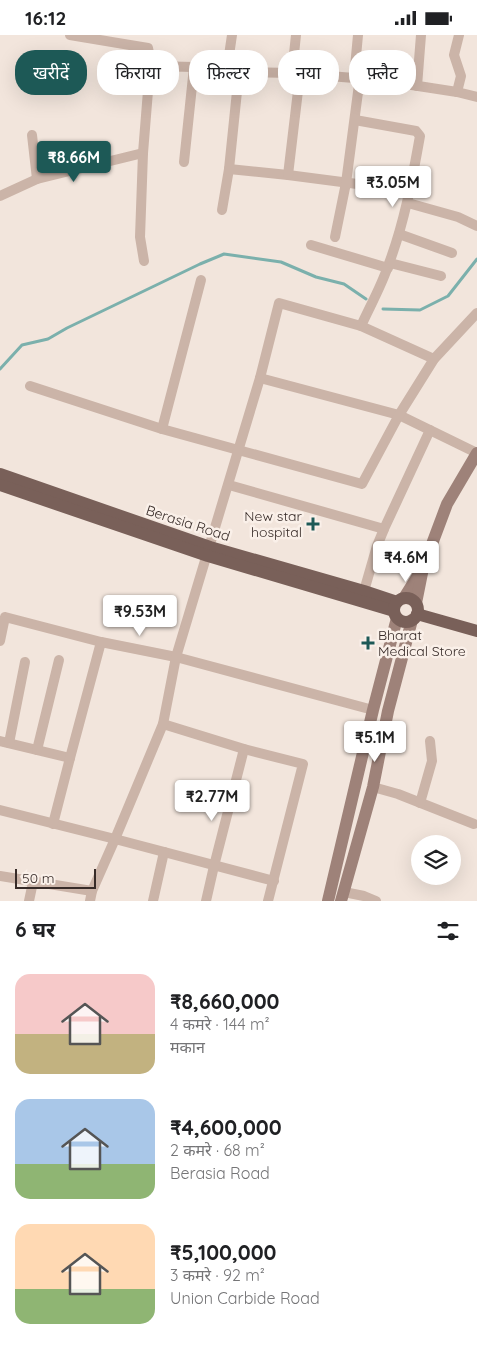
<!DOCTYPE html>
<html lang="hi">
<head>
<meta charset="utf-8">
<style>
  :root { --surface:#fff; --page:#f2f2f2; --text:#202124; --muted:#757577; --accent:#1d5956 }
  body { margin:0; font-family:Quicksand,"Noto Sans Devanagari",sans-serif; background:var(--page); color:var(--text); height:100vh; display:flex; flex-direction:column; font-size:19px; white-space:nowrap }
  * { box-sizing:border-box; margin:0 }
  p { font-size:16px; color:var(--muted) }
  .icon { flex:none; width:28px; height:28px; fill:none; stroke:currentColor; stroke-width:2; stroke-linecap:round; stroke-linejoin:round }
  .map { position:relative; height:866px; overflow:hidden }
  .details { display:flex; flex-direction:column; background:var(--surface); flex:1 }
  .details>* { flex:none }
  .hud { position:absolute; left:15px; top:15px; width:448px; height:45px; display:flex; gap:10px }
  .fabs { position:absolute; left:411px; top:800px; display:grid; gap:10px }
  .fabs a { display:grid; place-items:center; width:50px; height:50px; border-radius:50%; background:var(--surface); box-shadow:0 5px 20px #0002; font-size:25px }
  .scale { position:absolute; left:15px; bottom:12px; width:81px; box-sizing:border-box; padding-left:5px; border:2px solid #372b28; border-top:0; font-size:14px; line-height:18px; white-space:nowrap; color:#372b28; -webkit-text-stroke:4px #faf0e9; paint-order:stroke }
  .price { position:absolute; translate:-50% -42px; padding:0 11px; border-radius:5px; background:#fff; color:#222; font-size:16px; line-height:32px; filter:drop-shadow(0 1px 2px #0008) }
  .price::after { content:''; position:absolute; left:50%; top:30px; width:15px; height:11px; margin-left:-8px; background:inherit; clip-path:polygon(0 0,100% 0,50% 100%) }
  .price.current { background:var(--accent); color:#fff }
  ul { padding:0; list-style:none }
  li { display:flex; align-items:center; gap:15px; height:125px; padding:0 15px }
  li span { display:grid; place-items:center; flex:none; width:140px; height:100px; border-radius:15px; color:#555 }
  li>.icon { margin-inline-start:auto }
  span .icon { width:60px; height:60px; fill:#fffc; stroke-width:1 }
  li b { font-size:21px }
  h2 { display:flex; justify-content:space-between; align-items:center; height:60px; padding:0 15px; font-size:21px }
  .pill { padding:0 18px; border-radius:20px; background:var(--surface); box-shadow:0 5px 20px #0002; font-size:18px; line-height:45px }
  .pill.current { background:var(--accent); color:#fff }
  .status { display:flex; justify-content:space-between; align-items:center; height:35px; padding:0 25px; background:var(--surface); direction:ltr }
  .status svg { height:14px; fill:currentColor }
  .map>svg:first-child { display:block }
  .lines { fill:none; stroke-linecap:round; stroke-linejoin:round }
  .stream { stroke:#7bb0ac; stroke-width:3 }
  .street { stroke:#cbb4a8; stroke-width:10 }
  .secondary { stroke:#9e8279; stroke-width:12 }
  .primary { stroke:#796059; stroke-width:12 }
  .poi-dot { fill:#1d5956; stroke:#faf0e9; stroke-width:2 }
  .labels { text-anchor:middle; stroke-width:5; stroke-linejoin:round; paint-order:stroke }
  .poi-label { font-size:14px; fill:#372b28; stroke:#faf0e9; text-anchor:end }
  .street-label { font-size:14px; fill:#372b28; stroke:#faf0e9 }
</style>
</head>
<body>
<div class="status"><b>16:12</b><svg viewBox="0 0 49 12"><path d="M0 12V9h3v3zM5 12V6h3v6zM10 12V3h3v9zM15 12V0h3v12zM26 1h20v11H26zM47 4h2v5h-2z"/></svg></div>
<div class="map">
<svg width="477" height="866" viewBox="0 0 477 866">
  <rect width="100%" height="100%" fill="#f2e5dc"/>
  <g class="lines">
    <g class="stream">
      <path d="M 383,274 L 420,275 L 448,261 L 477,224"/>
      <path d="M 0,334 L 22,310 L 48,304 L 67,293 L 200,229 L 224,219 L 281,227 L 316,242 L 344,249 L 366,264"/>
    </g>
    <g class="street">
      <path d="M 70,0 L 148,13 L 149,18 L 150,31"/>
      <path d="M 227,34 L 232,0"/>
      <path d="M 292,38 L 296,0"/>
      <path d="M 354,43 L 358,0"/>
      <path d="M 417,51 L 421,0"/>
      <path d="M 457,57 L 461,41 L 454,20 L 459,0"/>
      <path d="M 355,85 L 416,96 L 420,101 C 412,146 404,189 388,231 C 381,252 370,271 361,291"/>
      <path d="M 32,100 L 37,144"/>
      <path d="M 184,127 L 194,32"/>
      <path d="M 229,134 L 288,140 L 411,156"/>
      <path d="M 288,140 L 300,39"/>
      <path d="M 0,161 L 37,144 L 143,118"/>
      <path d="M 408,168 L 458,182 L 477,191"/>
      <path d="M 222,175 L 229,134 L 239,37"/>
      <path d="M 399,199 L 452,218"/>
      <path d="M 335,202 L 346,148 L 360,42"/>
      <path d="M 311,210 L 388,233"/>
      <path d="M 144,226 L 140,202 L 143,118 L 150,31 L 194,32 L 239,37 L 292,38 L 354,43 L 360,42 L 457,57 L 477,62"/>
      <path d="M 390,228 L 441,241"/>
      <path d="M 260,343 L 399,380 L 477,418"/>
      <path d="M 30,351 L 162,394 L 362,449 L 399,380 L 434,324 L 477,278"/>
      <path d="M 162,394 L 201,245"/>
      <path d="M 229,450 L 384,494"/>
      <path d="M 364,556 L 377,511 L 384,494 L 430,395"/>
      <path d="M 0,606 L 5,582 L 101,607"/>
      <path d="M 163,689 L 244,714 L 303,729 L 268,866"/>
      <path d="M 0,706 L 70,723"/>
      <path d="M 9,708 L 25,627"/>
      <path d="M 37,715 L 59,625"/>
      <path d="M 373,752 L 398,759 L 474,789"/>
      <path d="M 420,768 L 432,726 L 430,706"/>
      <path d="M 0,775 L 115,804 L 274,846"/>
      <path d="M 53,789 L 70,723 L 101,607 L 176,622 L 373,675"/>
      <path d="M 0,841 L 92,856"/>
      <path d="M 344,857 L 364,861 L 376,866"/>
      <path d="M 29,866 L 33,847"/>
      <path d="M 90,866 L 92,856 L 115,804 L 163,689 L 176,622 L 260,343 L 279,268 L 361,291 L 434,324"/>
      <path d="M 153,866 L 164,817"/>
      <path d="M 206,866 L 214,831 L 244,714"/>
    </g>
    <g class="secondary">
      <path d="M 404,563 L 419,539"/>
      <path d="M 416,568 L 423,533 L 447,469 L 477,418"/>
      <path d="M 328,866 L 373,675 L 397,583"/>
      <path d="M 341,866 L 373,752 L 388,676 L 412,585"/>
    </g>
    <g class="primary">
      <path d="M 0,439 L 210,512 L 364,556 L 397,567"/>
      <path d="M 0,450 L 208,521 L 394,576"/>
      <circle cx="406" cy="575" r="12"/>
      <path d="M 417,579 L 477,596"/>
    </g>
  </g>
  <g class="poi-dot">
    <path d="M310.5 481.5h5v5h5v5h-5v5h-5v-5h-5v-5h5z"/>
    <path d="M365.5 600.5h5v5h5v5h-5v5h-5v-5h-5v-5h5z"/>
  </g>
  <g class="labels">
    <g class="poi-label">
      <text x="302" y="486">New star<tspan x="302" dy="16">hospital</tspan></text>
      <text x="378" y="605" text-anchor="start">Bharat<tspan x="378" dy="16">Medical Store</tspan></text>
    </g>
    <g class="street-label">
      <text transform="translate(188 488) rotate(18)" y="5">Berasia Road</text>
    </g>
  </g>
</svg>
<div class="fabs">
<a><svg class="icon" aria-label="layers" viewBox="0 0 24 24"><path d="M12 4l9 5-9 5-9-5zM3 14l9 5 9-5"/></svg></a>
</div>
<div class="scale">50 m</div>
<b class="price current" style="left:74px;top:148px">₹8.66M</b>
<b class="price" style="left:393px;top:173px">₹3.05M</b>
<b class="price" style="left:406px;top:548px">₹4.6M</b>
<b class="price" style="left:140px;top:602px">₹9.53M</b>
<b class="price" style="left:375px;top:728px">₹5.1M</b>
<b class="price" style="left:212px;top:787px">₹2.77M</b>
<div class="hud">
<a class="pill current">खरीदें</a>
<a class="pill">किराया</a>
<a class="pill">फ़िल्टर</a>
<a class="pill">नया</a>
<a class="pill">फ़्लैट</a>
</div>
</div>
<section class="details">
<h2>6 घर<svg class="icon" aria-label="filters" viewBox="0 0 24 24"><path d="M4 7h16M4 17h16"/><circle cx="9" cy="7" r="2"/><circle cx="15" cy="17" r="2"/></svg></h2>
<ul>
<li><span style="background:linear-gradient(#f6c9c9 60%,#c2b280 0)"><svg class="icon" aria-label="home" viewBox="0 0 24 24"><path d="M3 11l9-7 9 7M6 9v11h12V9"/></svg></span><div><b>₹8,660,000</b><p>4 कमरे · 144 m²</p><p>मकान</p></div></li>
<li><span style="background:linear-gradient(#a9c7e8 65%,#8fb573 0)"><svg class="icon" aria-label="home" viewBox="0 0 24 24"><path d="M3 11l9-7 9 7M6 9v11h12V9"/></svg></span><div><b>₹4,600,000</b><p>2 कमरे · 68 m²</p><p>Berasia Road</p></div></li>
<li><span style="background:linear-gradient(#ffd9b3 65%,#8fb573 0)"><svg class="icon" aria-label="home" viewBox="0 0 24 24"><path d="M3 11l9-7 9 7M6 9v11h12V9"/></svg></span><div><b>₹5,100,000</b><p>3 कमरे · 92 m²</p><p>Union Carbide Road</p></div></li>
</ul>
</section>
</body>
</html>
